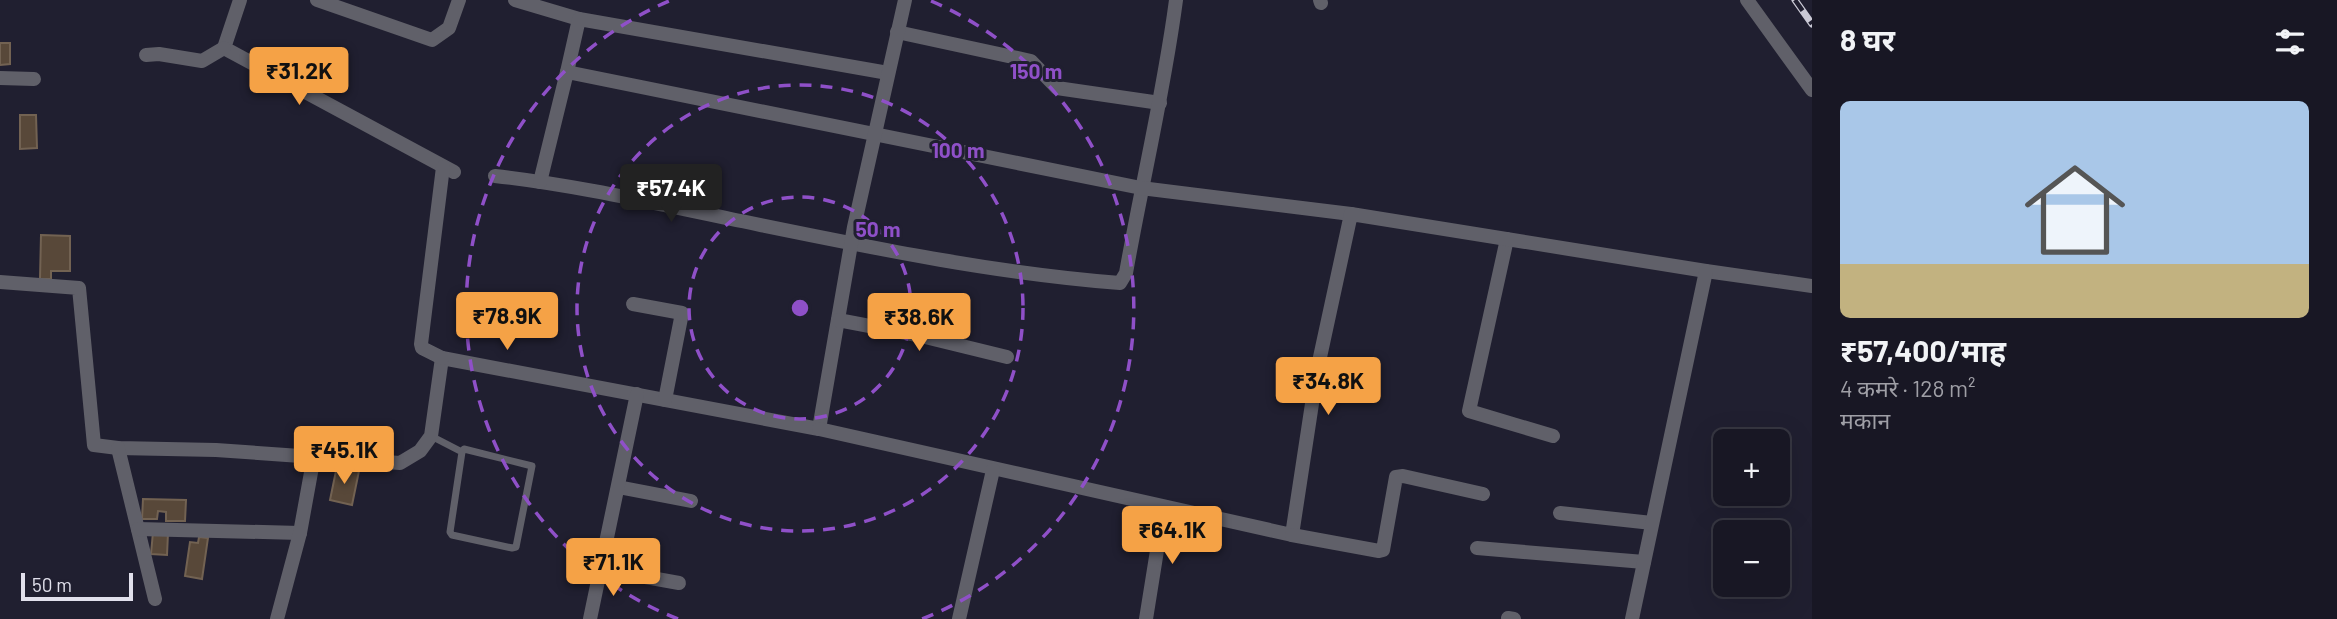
<!DOCTYPE html>
<html lang="hi">
<head>
<meta charset="utf-8">
<style>
  :root { --surface:#181724; --page:#21202c; --text:#f1f3f6; --muted:#9f9fa6; --line:#363641; --accent:#f5a246 }
  body { margin:0; font-family:Barlow,"Noto Sans Devanagari",sans-serif; background:var(--page); color:var(--text); height:100vh; display:flex; flex-direction:column; font-size:26px; white-space:nowrap }
  * { box-sizing:border-box; margin:0 }
  p { font-size:23px; color:var(--muted) }
  .icon { flex:none; width:38px; height:38px; fill:none; stroke:currentColor; stroke-width:2; stroke-linecap:round; stroke-linejoin:round }
  .map { position:relative; flex:1; overflow:hidden }
  .details { display:flex; flex-direction:column; background:var(--surface); width:525px }
  .details>* { flex:none }
  .tools { position:absolute; left:1713px; top:429px; display:grid; gap:14px }
  .tools a { display:grid; place-items:center; width:77px; height:77px; border-radius:10px; background:var(--surface); box-shadow:0 7px 28px #0002,0 0 0 2px var(--line); font-size:35px }
  .scale { position:absolute; left:21px; bottom:18px; width:112px; box-sizing:border-box; padding-left:7px; border:4px solid #e1e0ec; border-top:0; font-size:19px; line-height:24px; white-space:nowrap; color:#e1e0ec; -webkit-text-stroke:5px #201f30; paint-order:stroke }
  .price { position:absolute; translate:-50% -60px; padding:0 16px; border-radius:7px; background:var(--accent); color:#111; font-size:23px; line-height:46px; filter:drop-shadow(0 2px 4px #0008) }
  .price::after { content:''; position:absolute; left:50%; top:42px; width:21px; height:16px; margin-left:-10px; background:inherit; clip-path:polygon(0 0,100% 0,50% 100%) }
  .price.current { background:#222; color:#fff }
  ul { padding:0; list-style:none }
  li { display:grid; align-content:center; gap:14px; height:371px; padding:0 28px }
  li span { display:grid; place-items:center; height:217px; border-radius:10px; color:#555 }
  li>.icon { margin-inline-start:auto }
  span .icon { width:126px; height:126px; fill:#fffc; stroke-width:1 }
  li b { font-size:30px }
  h2 { display:flex; justify-content:space-between; align-items:center; height:84px; padding:0 28px; font-size:30px }
  main { display:flex; flex:1; min-height:0 }
  .map>svg:first-child { display:block }
  .building { fill:#584839; stroke:#726252; stroke-width:2 }
  .lines { fill:none; stroke-linecap:round; stroke-linejoin:round }
  .service { stroke:#606069; stroke-width:7 }
  .minor { stroke:#606069; stroke-width:14 }
  .rail-casing { stroke:#cac9d5; stroke-width:7 }
  .rail { stroke:#201f30; stroke-width:4.5; stroke-dasharray:13; stroke-linecap:butt }
  .ring { fill:none; stroke:#8f50c8; stroke-width:3.5; stroke-dasharray:12 9 }
  .centre { fill:#8f50c8; stroke:#201f30; stroke-width:3.5 }
  .ring-label { font-size:21px; text-anchor:middle; font-weight:bold; fill:#8f50c8; stroke:#201f30; stroke-width:6; stroke-linejoin:round; paint-order:stroke }
</style>
</head>
<body>
<main>
<div class="map">
<svg width="1812" height="619" viewBox="0 0 1812 619">
  <rect width="100%" height="100%" fill="#201f30"/>
  <g class="building">
    <path d="M 0,43 L 10,43 L 10,64 L 0,65 Z"/>
    <path d="M 20,115 L 36,115 L 37,148 L 20,149 Z"/>
    <path d="M 41,235 L 70,236 L 70,271 L 51,271 L 51,279 L 40,279 Z"/>
    <path d="M 337,466 L 359,471 L 352,505 L 330,500 Z"/>
    <path d="M 143,499 L 186,500 L 185,521 L 166,521 L 166,512 L 158,511 L 157,519 L 142,519 Z"/>
    <path d="M 153,532 L 168,533 L 167,555 L 151,554 Z"/>
    <path d="M 199,537 L 208,538 L 202,579 L 185,576 L 190,542 L 198,543 Z"/>
  </g>
  <g class="lines">
    <path class="service" d="M 431,436 L 462,452 L 464,449 L 532,466 L 516,547 L 512,548 L 452,535 L 450,532 L 462,452"/>
    <g class="minor">
      <path d="M 240,0 L 224,48 L 454,172"/>
      <path d="M 317,0 L 432,40 L 449,28 L 459,0"/>
      <path d="M 515,0 L 579,19"/>
      <path d="M 1320,0 L 1321,3"/>
      <path d="M 1747,0 L 1812,90"/>
      <path d="M 897,32 L 1031,61 L 1057,88 L 1160,103"/>
      <path d="M 146,55 L 159,54 L 202,61 L 224,48"/>
      <path d="M 567,72 L 579,19 L 888,73"/>
      <path d="M 0,78 L 34,79"/>
      <path d="M 495,176 C 575,185 653,203 731,219 C 859,245 989,273 1120,283 L 1126,273 C 1142,182 1164,92 1176,0"/>
      <path d="M 540,182 L 567,72 L 1141,188 L 1351,214"/>
      <path d="M 1507,239 L 1469,411 L 1553,436"/>
      <path d="M 0,282 L 79,288 L 94,445 L 118,448 L 216,450 L 400,463 L 420,451 L 431,436 L 442,358 L 819,429 L 854,227 L 905,0"/>
      <path d="M 633,304 L 682,313 L 665,400"/>
      <path d="M 838,320 L 917,335 L 1007,357"/>
      <path d="M 442,358 L 422,348 L 421,344 L 443,167"/>
      <path d="M 819,429 L 1292,535 L 1317,371 L 1351,214 L 1706,271 L 1812,286"/>
      <path d="M 118,448 L 155,599"/>
      <path d="M 618,487 L 691,501"/>
      <path d="M 1560,513 L 1652,523"/>
      <path d="M 138,529 L 300,533"/>
      <path d="M 1292,535 L 1379,551 L 1383,550 L 1396,477 L 1403,476 L 1483,494"/>
      <path d="M 1477,548 L 1644,562"/>
      <path d="M 601,569 L 679,583"/>
      <path d="M 1508,618 L 1514,619"/>
      <path d="M 277,619 L 300,533 L 314,456"/>
      <path d="M 590,619 L 637,394"/>
      <path d="M 959,619 L 993,470"/>
      <path d="M 1146,619 L 1164,507"/>
      <path d="M 1632,619 L 1706,271"/>
    </g>
    <defs>
      <path id="rail" d="M 1795,0 L 1812,24"/>
    </defs>
    <use href="#rail" class="rail-casing"/>
    <use href="#rail" class="rail"/>
  </g>
  <g class="ring">
    <circle cx="800" cy="308" r="111"/>
    <circle cx="800" cy="308" r="223"/>
    <path d="M678 619A334 334 0 0 1 669 1M931 1A334 334 0 0 1 922 619"/>
  </g>
  <circle cx="800" cy="308" r="10" class="centre"/>
  <g class="ring-label">
    <text x="1036" y="79">150 m</text>
    <text x="958" y="158">100 m</text>
    <text x="878" y="237">50 m</text>
  </g>
</svg>
<div class="tools">
<a>+</a>
<a>−</a>
</div>
<div class="scale">50 m</div>
<b class="price" style="left:299px;top:107px">₹31.2K</b>
<b class="price current" style="left:671px;top:224px">₹57.4K</b>
<b class="price" style="left:507px;top:352px">₹78.9K</b>
<b class="price" style="left:919px;top:353px">₹38.6K</b>
<b class="price" style="left:1328px;top:417px">₹34.8K</b>
<b class="price" style="left:344px;top:486px">₹45.1K</b>
<b class="price" style="left:1172px;top:566px">₹64.1K</b>
<b class="price" style="left:613px;top:598px">₹71.1K</b>
</div>
<section class="details">
<h2>8 घर<svg class="icon" aria-label="filters" viewBox="0 0 24 24"><path d="M4 7h16M4 17h16"/><circle cx="9" cy="7" r="2"/><circle cx="15" cy="17" r="2"/></svg></h2>
<ul>
<li><span style="background:linear-gradient(#a9c7e8 75%,#c2b280 0)"><svg class="icon" aria-label="home" viewBox="0 0 24 24"><path d="M3 11l9-7 9 7M6 9v11h12V9"/></svg></span><div><b>₹57,400/माह</b><p>4 कमरे · 128 m²</p><p>मकान</p></div></li>
</ul>
</section>
</main>
</body>
</html>
